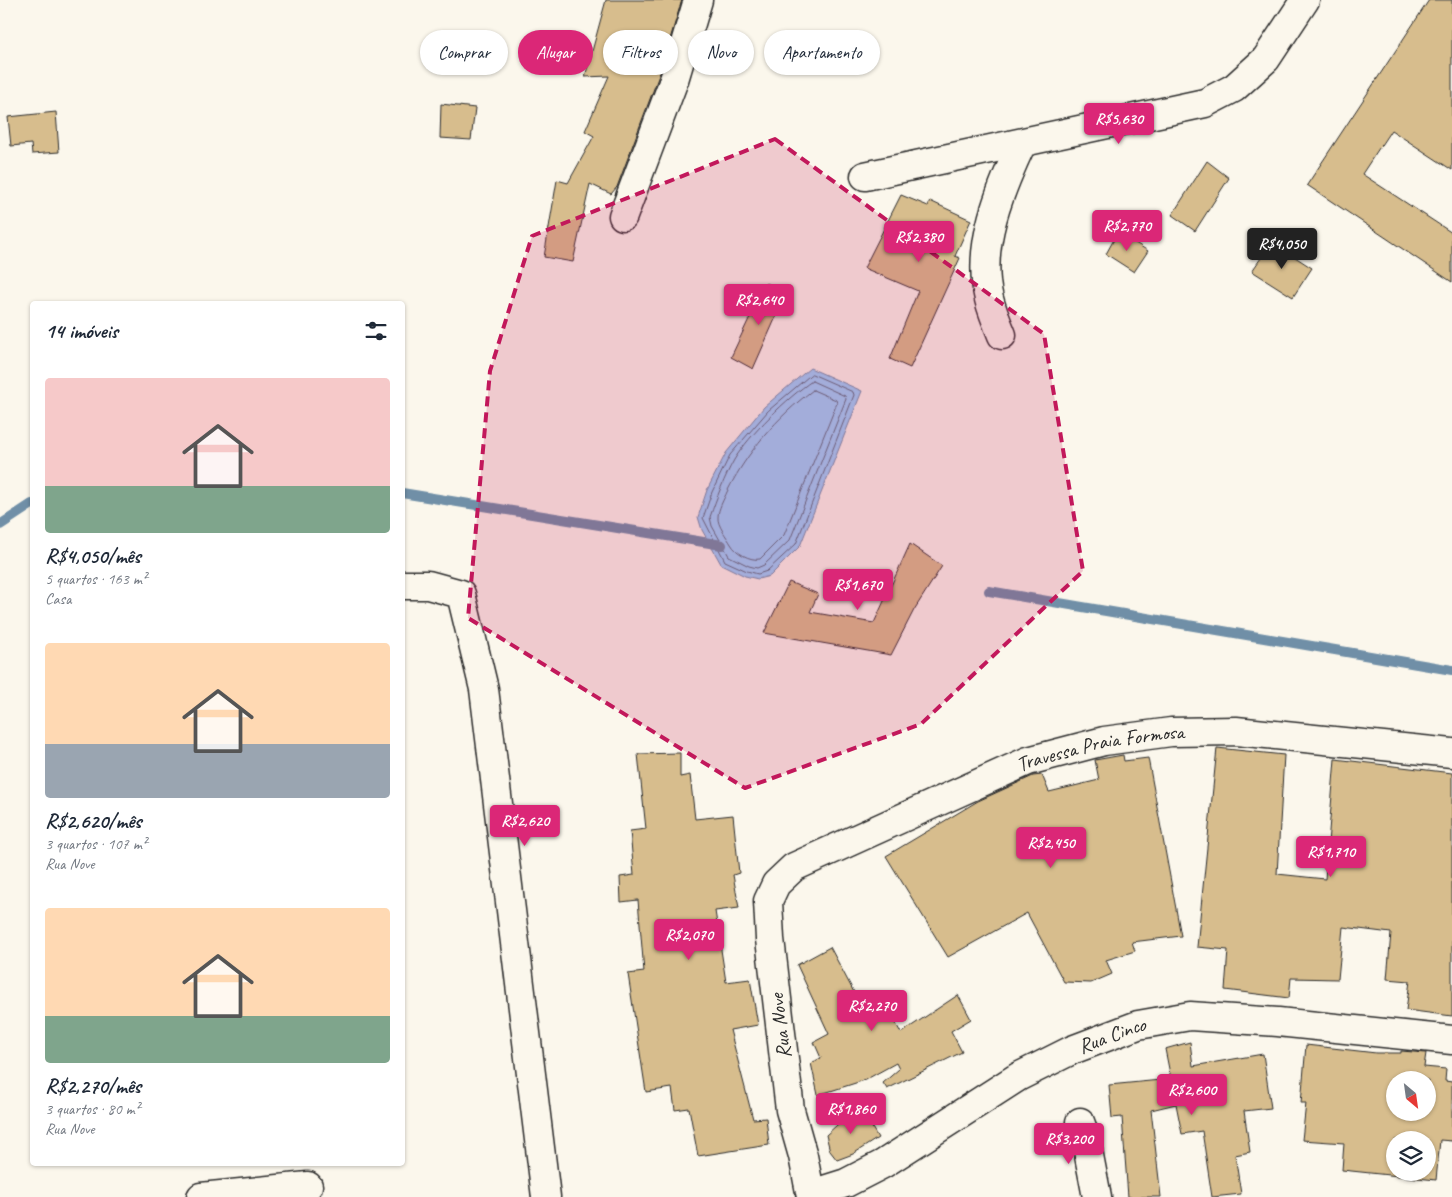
<!DOCTYPE html>
<html lang="pt">
<head>
<meta charset="utf-8">
<style>
  :root { --surface:#fff; --page:#f2f2f3; --text:#1f2937; --muted:#747a83; --accent:#db2777 }
  body { margin:0; font-family:Caveat,sans-serif; background:var(--page); color:var(--text); height:100vh; display:flex; flex-direction:column; font-size:19px; white-space:nowrap }
  * { box-sizing:border-box; margin:0 }
  p { font-size:16px; color:var(--muted) }
  .icon { flex:none; width:28px; height:28px; fill:none; stroke:currentColor; stroke-width:2; stroke-linecap:round; stroke-linejoin:round }
  .map { position:relative; flex:1; overflow:hidden }
  .side { position:absolute; left:30px; top:301px; width:375px; height:865px; display:flex; flex-direction:column; background:var(--surface); border-radius:5px; box-shadow:0 1px 4px #0004 }
  .side>* { flex:none }
  .banner { position:absolute; left:420px; top:30px; width:475px; height:45px; display:flex; gap:10px }
  .needle { width:32px; rotate:151deg }
  .buttons { position:absolute; left:1386px; top:1071px; display:grid; gap:10px }
  .buttons a { display:grid; place-items:center; width:50px; height:50px; border-radius:50%; background:var(--surface); box-shadow:0 1px 4px #0004; font-size:25px }
  .price { position:absolute; translate:-50% -42px; padding:0 11px; border-radius:5px; background:var(--accent); color:#fff; font-size:16px; line-height:32px; filter:drop-shadow(0 1px 2px #0008) }
  .price::after { content:''; position:absolute; left:50%; top:30px; width:15px; height:11px; margin-left:-8px; background:inherit; clip-path:polygon(0 0,100% 0,50% 100%) }
  .price.active { background:#222; color:#fff }
  ul { padding:0; list-style:none }
  li { display:grid; align-content:center; gap:10px; height:265px; padding:0 15px }
  li span { display:grid; place-items:center; height:155px; border-radius:5px; color:#555 }
  li>.icon { margin-inline-start:auto }
  span .icon { width:90px; height:90px; fill:#fffc; stroke-width:1 }
  li b { font-size:21px }
  h2 { display:flex; justify-content:space-between; align-items:center; height:60px; padding:0 15px; font-size:21px }
  .chip { padding:0 18px; border-radius:22px; background:var(--surface); box-shadow:0 1px 4px #0004; font-size:18px; line-height:45px }
  .chip.active { background:var(--accent); color:#fff }
  .map>svg:first-child { display:block }
  .water { fill:#9cd2fa; stroke:#6f8fa7 }
  .lines { fill:none; stroke-linecap:round; stroke-linejoin:round }
  .shore { stroke:#586e7e; stroke-width:1 }
  .stream { stroke:#6f8fa7; stroke-width:10 }
  .building { fill:#d7bd8d; stroke:#2b2b2b; fill-rule:evenodd }
  .minor-casing { stroke:#2b2b2b; stroke-width:31 }
  .minor { stroke:#fbf7ec; stroke-width:28 }
  .marked { fill:#c2185b; fill-opacity:0.2; stroke:#c2185b; stroke-width:4; stroke-dasharray:10 6; stroke-linejoin:round }
  .labels { text-anchor:middle; stroke-width:4; stroke-linejoin:round; paint-order:stroke }
  .street-label { font-size:21px; fill:#2b2b2b; stroke:#fbf7ec }
</style>
</head>
<body>
<div class="map">
<svg width="1452" height="1197" viewBox="0 0 1452 1197">
  <rect width="100%" height="100%" fill="#fbf7ec"/>
  <filter id="ink" filterUnits="userSpaceOnUse"><feTurbulence type="fractalNoise" baseFrequency=".02" numOctaves="2"/><feDisplacementMap in="SourceGraphic" scale="10" xChannelSelector="R" yChannelSelector="G"/><feConvolveMatrix kernelMatrix="1 2 1 2 8 2 1 2 1" color-interpolation-filters="sRGB"/></filter>
  <g filter="url(#ink)">
    <path class="water" d="M 810,368 L 862,391 L 800,546 L 770,576 L 758,579 L 745,576 L 721,564 L 702,530 L 698,517 L 707,490 L 726,453 L 764,407 Z"/>
    <g class="lines">
      <g class="shore">
        <path d="M 812,374 L 853,392 L 854,395 L 796,544 L 767,571 L 758,574 L 747,571 L 725,561 L 703,518 L 712,492 L 730,455 L 768,411 Z"/>
        <path d="M 812,381 L 845,396 L 846,399 L 790,540 L 764,565 L 757,568 L 749,566 L 729,556 L 712,526 L 710,517 C 717,497 724,478 734,460 C 749,435 788,397 812,381 Z"/>
        <path d="M 813,390 L 836,400 L 837,403 L 784,535 L 760,559 C 750,561 736,553 731,544 C 727,537 717,525 718,517 C 718,509 724,499 727,492 C 747,452 777,417 813,390 Z"/>
      </g>
      <g class="stream">
        <path d="M 402,493 L 722,545"/>
        <path d="M 0,525 L 32,504"/>
        <path d="M 989,591 L 1452,670"/>
      </g>
    </g>
    <g class="building">
      <path d="M 606,0 L 682,0 L 659,75 L 617,187 L 611,194 L 590,184 L 573,262 L 544,257 L 557,180 L 568,183 L 594,136 L 585,131 L 609,76 L 585,77 Z"/>
      <path d="M 1429,0 L 1452,0 L 1452,170 L 1391,130 L 1362,174 L 1452,233 L 1452,282 L 1307,185 Z"/>
      <path d="M 441,104 L 475,108 L 471,140 L 440,138 Z"/>
      <path d="M 56,112 L 59,152 L 32,154 L 31,144 L 11,146 L 8,117 Z"/>
      <path d="M 1207,161 L 1229,178 L 1195,231 L 1172,215 Z"/>
      <path d="M 901,195 L 928,206 L 930,201 L 971,220 L 955,256 L 960,258 L 910,368 L 890,359 L 918,291 L 864,268 Z"/>
      <path d="M 1118,232 L 1148,251 L 1134,272 L 1106,254 Z"/>
      <path d="M 1272,242 L 1312,268 L 1293,297 L 1252,271 Z"/>
      <path d="M 766,283 L 787,292 L 753,369 L 731,357 Z"/>
      <path d="M 910,544 L 942,566 L 914,610 L 891,655 L 764,633 L 789,582 L 818,594 L 810,612 L 874,623 Z"/>
      <path d="M 1217,748 L 1284,755 L 1277,874 L 1325,879 L 1335,759 L 1452,773 L 1452,1016 L 1406,1010 L 1410,981 L 1387,979 L 1391,933 L 1343,927 L 1338,979 L 1291,978 L 1289,998 L 1225,990 L 1228,950 L 1197,947 Z"/>
      <path d="M 680,753 L 680,777 L 690,775 L 695,819 L 733,815 L 739,873 L 733,875 L 739,908 L 715,911 L 726,982 L 750,979 L 758,1025 L 730,1030 L 753,1119 L 766,1118 L 769,1145 L 698,1156 L 689,1108 L 675,1110 L 672,1088 L 646,1092 L 628,974 L 644,972 L 638,900 L 621,902 L 620,877 L 634,875 L 630,831 L 646,829 L 638,754 Z"/>
      <path d="M 1123,755 L 1124,761 L 1148,758 L 1181,936 L 1132,942 L 1135,951 L 1106,960 L 1112,974 L 1091,983 L 1064,982 L 1027,913 L 948,957 L 886,856 L 978,801 L 1033,776 L 1042,775 L 1049,792 L 1099,780 L 1095,760 Z"/>
      <path d="M 830,947 L 865,1013 L 884,1002 L 901,1033 L 958,995 L 971,1019 L 951,1031 L 962,1052 L 887,1089 L 883,1083 L 899,1069 L 896,1063 L 865,1080 L 818,1095 L 811,1063 L 821,1058 L 814,1042 L 829,1034 L 797,965 Z"/>
      <path d="M 1190,1042 L 1193,1066 L 1263,1054 L 1271,1108 L 1244,1111 L 1250,1152 L 1235,1155 L 1241,1194 L 1212,1197 L 1202,1131 L 1182,1134 L 1176,1104 L 1151,1110 L 1161,1197 L 1128,1197 L 1122,1117 L 1112,1118 L 1109,1085 L 1171,1079 L 1165,1049 Z"/>
      <path d="M 1306,1045 L 1376,1053 L 1401,1053 L 1401,1051 L 1426,1053 L 1424,1067 L 1446,1069 L 1445,1081 L 1452,1082 L 1452,1141 L 1440,1140 L 1436,1180 L 1342,1170 L 1344,1143 L 1302,1140 L 1306,1103 L 1301,1103 ZM 1395,1080 L 1428,1080 L 1428,1112 L 1395,1112 ZM 1395,1140 L 1428,1140 L 1428,1172 L 1395,1172 Z"/>
      <path d="M 859,1105 L 878,1138 L 853,1154 L 837,1160 L 830,1151 L 826,1135 Z"/>
    </g>
    <g class="lines">
      <defs>
        <g id="minor">
          <path d="M 865,176 L 1205,103 L 1234,88 L 1266,59 L 1305,0"/>
          <path d="M 623,216 L 674,80 L 698,0"/>
          <path d="M 1002,335 C 997,323 992,311 989,299 C 976,246 1000,190 1022,143"/>
          <path d="M 402,585 L 428,585 L 461,594 L 484,689 L 546,1197"/>
          <path d="M 1080,1122 L 1085,1135 L 1097,1197"/>
          <path id="s1" d="M 811,1194 L 846,1183 L 883,1164 L 1018,1077 L 1072,1050 L 1138,1025 L 1190,1016 L 1278,1022 L 1452,1040"/>
          <path d="M 201,1197 L 308,1186"/>
          <path id="s2" d="M 811,1197 L 803,1156 L 790,1110 L 770,939 L 768,901 L 776,884 L 794,867 L 1028,761 L 1104,741 L 1171,732 L 1236,731 L 1452,753"/>
        </g>
      </defs>
      <use href="#minor" class="minor-casing"/>
      <use href="#minor" class="minor"/>
    </g>
  </g>
  <path class="marked" d="M 775,139 L 1044,334 L 1083,571 L 921,724 L 745,788 L 468,618 L 490,371 L 532,236 Z"/>
  <g class="labels">
    <g class="street-label">
      <text dy="7" stroke="none"><textPath href="#s2" startOffset="674">Travessa Praia Formosa</textPath></text>
      <text transform="translate(780 1026) rotate(-97)" y="7">Rua Nove</text>
      <text dy="7" stroke="none"><textPath href="#s1" startOffset="342">Rua Cinco</textPath></text>
    </g>
  </g>
</svg>
<div class="buttons">
<a><svg class="needle" viewBox="-14 -14 28 28"><path d="M0-13l5 13h-10z" fill="#e53935"/><path d="M0 13l5-13h-10z" fill="#747a83"/></svg></a>
<a><svg class="icon" aria-label="layers" viewBox="0 0 24 24"><path d="M12 4l9 5-9 5-9-5zM3 14l9 5 9-5"/></svg></a>
</div>
<b class="price" style="left:1119px;top:145px">R$5,630</b>
<b class="price" style="left:1127px;top:252px">R$2,770</b>
<b class="price" style="left:919px;top:263px">R$2,380</b>
<b class="price active" style="left:1282px;top:270px">R$4,050</b>
<b class="price" style="left:759px;top:326px">R$2,640</b>
<b class="price" style="left:858px;top:611px">R$1,670</b>
<b class="price" style="left:525px;top:847px">R$2,620</b>
<b class="price" style="left:1051px;top:869px">R$2,450</b>
<b class="price" style="left:1331px;top:878px">R$1,710</b>
<b class="price" style="left:689px;top:961px">R$2,070</b>
<b class="price" style="left:872px;top:1032px">R$2,270</b>
<b class="price" style="left:1192px;top:1116px">R$2,600</b>
<b class="price" style="left:851px;top:1135px">R$1,860</b>
<b class="price" style="left:1069px;top:1165px">R$3,200</b>
<div class="banner">
<a class="chip">Comprar</a>
<a class="chip active">Alugar</a>
<a class="chip">Filtros</a>
<a class="chip">Novo</a>
<a class="chip">Apartamento</a>
</div>
<section class="side">
<h2>14 imóveis<svg class="icon" aria-label="filters" viewBox="0 0 24 24"><path d="M4 7h16M4 17h16"/><circle cx="9" cy="7" r="2"/><circle cx="15" cy="17" r="2"/></svg></h2>
<ul>
<li><span style="background:linear-gradient(#f6c9c9 70%,#7fa58c 0)"><svg class="icon" aria-label="home" viewBox="0 0 24 24"><path d="M3 11l9-7 9 7M6 9v11h12V9"/></svg></span><div><b>R$4,050/mês</b><p>5 quartos · 163 m²</p><p>Casa</p></div></li>
<li><span style="background:linear-gradient(#ffd9b3 65%,#9aa5b1 0)"><svg class="icon" aria-label="home" viewBox="0 0 24 24"><path d="M3 11l9-7 9 7M6 9v11h12V9"/></svg></span><div><b>R$2,620/mês</b><p>3 quartos · 107 m²</p><p>Rua Nove</p></div></li>
<li><span style="background:linear-gradient(#ffd9b3 70%,#7fa58c 0)"><svg class="icon" aria-label="home" viewBox="0 0 24 24"><path d="M3 11l9-7 9 7M6 9v11h12V9"/></svg></span><div><b>R$2,270/mês</b><p>3 quartos · 80 m²</p><p>Rua Nove</p></div></li>
</ul>
</section>
</div>
</body>
</html>
